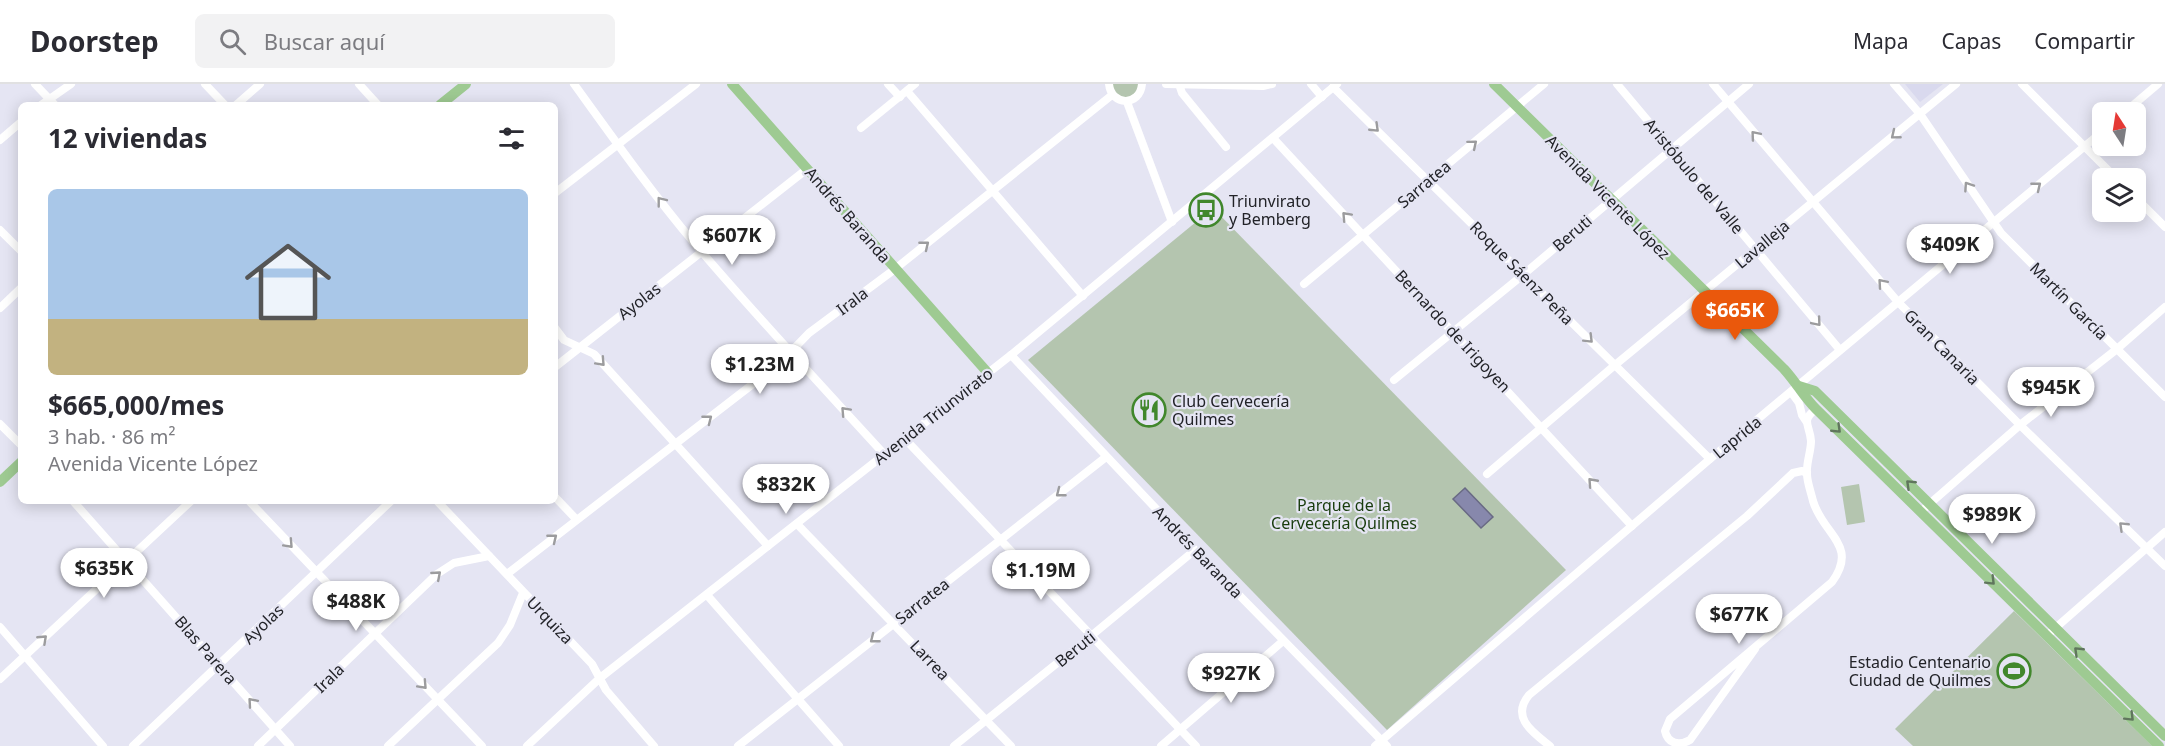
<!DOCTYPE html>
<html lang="es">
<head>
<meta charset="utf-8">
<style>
  :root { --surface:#fff; --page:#f2f2f3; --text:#2b2b33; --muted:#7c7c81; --line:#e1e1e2; --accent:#ea580c }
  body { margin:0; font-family:"Noto Sans",sans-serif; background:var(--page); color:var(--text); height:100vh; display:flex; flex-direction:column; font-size:22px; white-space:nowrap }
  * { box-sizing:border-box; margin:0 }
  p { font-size:20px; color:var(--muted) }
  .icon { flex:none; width:33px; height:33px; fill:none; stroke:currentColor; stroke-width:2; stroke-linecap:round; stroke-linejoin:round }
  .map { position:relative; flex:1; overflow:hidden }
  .side { position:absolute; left:18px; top:18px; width:540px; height:402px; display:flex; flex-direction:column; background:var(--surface); border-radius:9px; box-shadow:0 3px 15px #0003 }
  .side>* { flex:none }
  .needle { width:39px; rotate:348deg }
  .buttons { position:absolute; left:2092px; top:18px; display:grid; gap:12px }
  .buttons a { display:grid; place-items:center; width:54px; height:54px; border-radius:9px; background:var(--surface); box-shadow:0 3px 15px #0003; font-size:30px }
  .price { position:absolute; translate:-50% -51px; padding:0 14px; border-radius:21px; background:#fff; color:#222; font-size:20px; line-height:39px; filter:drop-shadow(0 2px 3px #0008) }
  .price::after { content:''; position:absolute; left:50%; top:36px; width:18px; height:14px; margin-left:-9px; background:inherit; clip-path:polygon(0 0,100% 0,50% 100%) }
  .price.active { background:var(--accent); color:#fff }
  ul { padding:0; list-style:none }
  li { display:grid; align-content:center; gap:12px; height:318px; padding:0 30px }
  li+li { border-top:2px solid var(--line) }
  li span { display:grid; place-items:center; height:186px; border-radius:9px; color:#555 }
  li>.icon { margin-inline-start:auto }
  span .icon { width:108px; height:108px; fill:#fffc; stroke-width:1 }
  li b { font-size:26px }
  h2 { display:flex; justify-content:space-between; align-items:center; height:72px; padding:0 30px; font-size:26px }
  header { display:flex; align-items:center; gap:36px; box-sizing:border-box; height:84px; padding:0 30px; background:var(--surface); border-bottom:2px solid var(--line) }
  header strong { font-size:28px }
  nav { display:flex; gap:33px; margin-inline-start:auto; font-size:21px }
  .search { width:420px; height:54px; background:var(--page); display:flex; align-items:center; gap:15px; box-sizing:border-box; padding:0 21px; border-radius:9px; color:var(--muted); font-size:22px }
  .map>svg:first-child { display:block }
  .built { fill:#d9d9ee }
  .green { fill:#b4c5af }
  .water { fill:#8788ac; stroke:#696a84; stroke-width:1.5 }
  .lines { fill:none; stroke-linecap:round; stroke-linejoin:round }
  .minor { stroke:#fff; stroke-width:8 }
  .major { stroke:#9eca92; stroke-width:10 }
  .oneway { stroke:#9c9c9e }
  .oneway2 { stroke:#60765d }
  .labels { text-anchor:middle; stroke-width:4.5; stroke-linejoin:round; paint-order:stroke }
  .street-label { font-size:16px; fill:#222328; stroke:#e5e5f3 }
  .poi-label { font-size:16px; fill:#222328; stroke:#e5e5f3; text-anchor:start }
  .park-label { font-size:16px; fill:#183c0c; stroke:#e5e5f3 }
</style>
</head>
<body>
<header>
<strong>Doorstep</strong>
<div class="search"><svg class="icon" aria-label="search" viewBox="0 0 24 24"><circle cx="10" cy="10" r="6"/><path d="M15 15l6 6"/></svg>Buscar aquí</div>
<nav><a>Mapa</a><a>Capas</a><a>Compartir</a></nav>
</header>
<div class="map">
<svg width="2165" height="662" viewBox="0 0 2165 662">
  <rect width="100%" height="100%" fill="#e5e5f3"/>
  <path class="built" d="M 1905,0 L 1943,0 L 1920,18 Z"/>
  <g class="green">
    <path d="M 1112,0 L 1139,0 L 1138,7 L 1127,15 L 1115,10 Z"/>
    <path d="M 1213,124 L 1566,486 L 1387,646 L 1028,276 Z"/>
    <path d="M 1859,400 L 1865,438 L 1847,441 L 1841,403 Z"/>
    <path d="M 2014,527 L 2152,662 L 1913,662 L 1895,645 Z"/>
  </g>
  <path class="water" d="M 1465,404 L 1493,433 L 1481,444 L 1453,415 Z"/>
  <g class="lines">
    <g class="minor">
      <path d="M 35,0 L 55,21"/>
      <path d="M 205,0 L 225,21"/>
      <path d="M 359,0 L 378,21"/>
      <path d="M 574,0 C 613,54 652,109 695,160 C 756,232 821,301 884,370"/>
      <path d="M 888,0 L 900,13"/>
      <path d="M 1109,0 C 1111,22 1140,23 1142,0"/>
      <path d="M 1166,0 L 1263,2 L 1272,0"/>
      <path d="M 1179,0 L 1182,9 L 1226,63"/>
      <path d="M 1311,0 L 1322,13"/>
      <path d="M 1617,0 L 1840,266"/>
      <path d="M 1713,0 L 1898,218 L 2020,341 L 2165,482"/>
      <path d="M 1894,0 L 1920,30 L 2001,149 L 2165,313"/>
      <path d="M 2022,0 L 2116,94"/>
      <path d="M 1333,3 L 1710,375"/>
      <path d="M 907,7 L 1083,212"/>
      <path d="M 1127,18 L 1172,138"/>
      <path d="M 41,21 L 71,0"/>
      <path d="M 236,21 L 260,0"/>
      <path d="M 2125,28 L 2158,0"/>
      <path d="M 861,44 L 915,0"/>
      <path d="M 1273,54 L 1632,442"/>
      <path d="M 0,56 L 21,38"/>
      <path d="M 555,109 L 696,0"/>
      <path d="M 2136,114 L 2165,143"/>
      <path d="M 0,146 L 21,167"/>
      <path d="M 1304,200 L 1544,0"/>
      <path d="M 0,224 L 21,204"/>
      <path d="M 555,244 L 564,256 L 594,270 L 768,462"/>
      <path d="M 1011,271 L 1195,466 L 1387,662"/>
      <path d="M 555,283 L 807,85"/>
      <path d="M 1394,296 L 1524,190 L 1749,0"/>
      <path d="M 1791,308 L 1799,319 L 1802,331 L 1806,337"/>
      <path d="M 0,340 L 21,361"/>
      <path d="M 905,355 L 1196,662"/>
      <path d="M 1487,390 L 1615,281 L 1956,0"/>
      <path d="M 555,413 L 576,435"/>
      <path d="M 73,417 L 290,662"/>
      <path d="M 249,417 L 482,662"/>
      <path d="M 437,417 L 592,580 L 606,606 L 654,662"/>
      <path d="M 1926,423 L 2020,341 L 2117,265 L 2165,223"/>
      <path d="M 797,440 L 1011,662"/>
      <path d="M 507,490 L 780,279 L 809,249 L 895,185 L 1112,11"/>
      <path d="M 707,511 L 839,662"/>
      <path d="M 0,543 L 103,662"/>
      <path d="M 2052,547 L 2165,448"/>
      <path d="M 1755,565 L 1690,656 C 1679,662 1668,660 1665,647 L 1670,635 L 1832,498 C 1859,461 1823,451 1813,417 C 1811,408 1807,398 1807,390 C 1806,379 1811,368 1811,357 C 1810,341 1800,337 1816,325"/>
      <path d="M 0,595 L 191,417"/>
      <path d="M 133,662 L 391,417"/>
      <path d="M 258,662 L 437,490 L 454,479 L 489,472"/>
      <path d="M 388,662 L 498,559 L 510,541 L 523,509"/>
      <path d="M 527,662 L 600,594 L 1011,271 L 1337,0"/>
      <path d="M 738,662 L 1106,373"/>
      <path d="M 954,662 L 1091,552 L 1195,466"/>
      <path d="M 1161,662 L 1283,557"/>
      <path d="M 1375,662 L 1710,375 L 2103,47"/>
      <path d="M 1550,662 C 1534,649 1510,634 1529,611 L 1747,432 L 1793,389 L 1802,387 L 1807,389"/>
    </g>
    <g class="major">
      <path d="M 732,0 L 988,289"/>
      <path d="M 1494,0 L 1784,285 C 1796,298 1804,313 1816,325 L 2159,662"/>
      <path d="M 440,21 L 466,0"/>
      <path d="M 1799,302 L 1815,307 L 2165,652"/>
      <path d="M 0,398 L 21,378"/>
    </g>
  </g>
  <defs><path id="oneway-chevron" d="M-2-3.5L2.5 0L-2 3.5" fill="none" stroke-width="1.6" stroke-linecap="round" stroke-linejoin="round" transform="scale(1.5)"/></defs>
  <g class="oneway">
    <use href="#oneway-chevron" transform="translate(1375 44) rotate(44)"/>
    <use href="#oneway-chevron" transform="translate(1755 51) rotate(-130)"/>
    <use href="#oneway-chevron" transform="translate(1895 51) rotate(141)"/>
    <use href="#oneway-chevron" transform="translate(1473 60) rotate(-40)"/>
    <use href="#oneway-chevron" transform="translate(1968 102) rotate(-124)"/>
    <use href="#oneway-chevron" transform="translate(2037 102) rotate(-39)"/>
    <use href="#oneway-chevron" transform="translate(661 117) rotate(-128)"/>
    <use href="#oneway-chevron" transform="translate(1346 132) rotate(-133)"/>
    <use href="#oneway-chevron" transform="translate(925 161) rotate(-39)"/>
    <use href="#oneway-chevron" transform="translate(1882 199) rotate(-131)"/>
    <use href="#oneway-chevron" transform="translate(1817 238) rotate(50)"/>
    <use href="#oneway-chevron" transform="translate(1589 255) rotate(45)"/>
    <use href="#oneway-chevron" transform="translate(601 278) rotate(47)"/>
    <use href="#oneway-chevron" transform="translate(845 327) rotate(-133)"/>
    <use href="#oneway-chevron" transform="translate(708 335) rotate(-38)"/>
    <use href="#oneway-chevron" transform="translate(1592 398) rotate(-132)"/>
    <use href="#oneway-chevron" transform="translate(1060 409) rotate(142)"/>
    <use href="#oneway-chevron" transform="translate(2123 442) rotate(-136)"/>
    <use href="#oneway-chevron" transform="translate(553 454) rotate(-39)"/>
    <use href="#oneway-chevron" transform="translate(289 460) rotate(47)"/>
    <use href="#oneway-chevron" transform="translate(437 491) rotate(-41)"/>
    <use href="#oneway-chevron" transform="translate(43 555) rotate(-43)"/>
    <use href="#oneway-chevron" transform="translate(874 555) rotate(142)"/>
    <use href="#oneway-chevron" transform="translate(423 601) rotate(47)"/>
    <use href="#oneway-chevron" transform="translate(252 618) rotate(-131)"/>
  </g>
  <g class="oneway2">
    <use href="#oneway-chevron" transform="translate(1837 345) rotate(44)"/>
    <use href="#oneway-chevron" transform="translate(1910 400) rotate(-136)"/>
    <use href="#oneway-chevron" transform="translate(1991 497) rotate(45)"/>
    <use href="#oneway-chevron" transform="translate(2078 567) rotate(-136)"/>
    <use href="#oneway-chevron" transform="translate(2130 633) rotate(45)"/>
  </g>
  <defs>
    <symbol id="bus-ring" viewBox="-11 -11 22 22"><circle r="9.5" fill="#e5e5f3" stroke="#41872c" stroke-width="1.5"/><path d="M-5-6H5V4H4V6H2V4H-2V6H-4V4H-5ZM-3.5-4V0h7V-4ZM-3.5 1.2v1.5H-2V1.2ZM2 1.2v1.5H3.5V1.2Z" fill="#41872c"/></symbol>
    <symbol id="restaurant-ring" viewBox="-11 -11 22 22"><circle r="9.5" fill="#e5e5f3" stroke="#41872c" stroke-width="1.5"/><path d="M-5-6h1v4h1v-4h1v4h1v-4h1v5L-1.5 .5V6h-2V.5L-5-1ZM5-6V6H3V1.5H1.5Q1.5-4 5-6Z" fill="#41872c"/></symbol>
    <symbol id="stadium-ring" viewBox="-11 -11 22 22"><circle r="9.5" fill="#e5e5f3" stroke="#41872c" stroke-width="1.5"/><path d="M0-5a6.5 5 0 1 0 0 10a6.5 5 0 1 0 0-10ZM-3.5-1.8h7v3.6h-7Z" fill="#41872c"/></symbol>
  </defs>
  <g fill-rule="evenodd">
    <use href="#bus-ring" x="1187" y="107" width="38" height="38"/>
    <use href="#restaurant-ring" x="1130" y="307" width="38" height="38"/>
    <use href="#stadium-ring" x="1995" y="568" width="38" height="38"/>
  </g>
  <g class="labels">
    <g class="street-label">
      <text transform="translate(1694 92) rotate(50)" y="6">Aristóbulo del Valle</text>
      <text transform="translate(1424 100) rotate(-40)" y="6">Sarratea</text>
      <text transform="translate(1608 113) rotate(45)" y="6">Avenida Vicente López</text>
      <text transform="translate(848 131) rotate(49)" y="6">Andrés Baranda</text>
      <text transform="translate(1572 149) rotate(-41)" y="6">Beruti</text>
      <text transform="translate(1762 160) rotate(-40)" y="6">Lavalleja</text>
      <text transform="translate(1522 189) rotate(45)" y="6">Roque Sáenz Peña</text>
      <text transform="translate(639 217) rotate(-38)" y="6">Ayolas</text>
      <text transform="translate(852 217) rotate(-37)" y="6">Irala</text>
      <text transform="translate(2069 217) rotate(45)" y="6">Martín García</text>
      <text transform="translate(1453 247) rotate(47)" y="6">Bernardo de Irigoyen</text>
      <text transform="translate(1942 263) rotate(45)" y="6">Gran Canaria</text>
      <text transform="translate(933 332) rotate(-38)" y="6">Avenida Triunvirato</text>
      <text transform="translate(1737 353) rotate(-39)" y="6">Laprida</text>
      <text transform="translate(1198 468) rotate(46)" y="6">Andrés Baranda</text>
      <text transform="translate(922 517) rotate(-38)" y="6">Sarratea</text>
      <text transform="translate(550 536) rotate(46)" y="6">Urquiza</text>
      <text transform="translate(263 540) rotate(-44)" y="6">Ayolas</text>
      <text transform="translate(1075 565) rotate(-39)" y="6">Beruti</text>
      <text transform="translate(206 566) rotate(49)" y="6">Blas Parera</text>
      <text transform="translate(930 576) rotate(46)" y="6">Larrea</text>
      <text transform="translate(329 594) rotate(-44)" y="6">Irala</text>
    </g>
    <g class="poi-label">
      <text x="1229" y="123">Triunvirato<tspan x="1229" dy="18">y Bemberg</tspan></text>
      <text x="1172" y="323">Club Cervecería<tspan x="1172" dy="18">Quilmes</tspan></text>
      <text x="1991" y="584" text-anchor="end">Estadio Centenario<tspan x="1991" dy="18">Ciudad de Quilmes</tspan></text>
    </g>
    <g class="park-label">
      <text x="1344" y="427">Parque de la<tspan x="1344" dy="18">Cervecería Quilmes</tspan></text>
    </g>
  </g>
</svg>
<div class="buttons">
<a><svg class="needle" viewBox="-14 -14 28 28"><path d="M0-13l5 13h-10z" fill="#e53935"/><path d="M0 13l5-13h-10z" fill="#7c7c81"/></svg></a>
<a><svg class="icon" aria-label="layers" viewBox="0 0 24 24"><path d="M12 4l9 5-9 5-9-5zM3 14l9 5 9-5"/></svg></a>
</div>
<b class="price" style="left:732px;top:182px">$607K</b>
<b class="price" style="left:1950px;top:191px">$409K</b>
<b class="price active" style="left:1735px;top:257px">$665K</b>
<b class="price" style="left:760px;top:311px">$1.23M</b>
<b class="price" style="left:2051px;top:334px">$945K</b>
<b class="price" style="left:786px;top:431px">$832K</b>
<b class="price" style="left:1992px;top:461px">$989K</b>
<b class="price" style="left:104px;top:515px">$635K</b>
<b class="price" style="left:1041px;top:517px">$1.19M</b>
<b class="price" style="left:356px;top:548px">$488K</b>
<b class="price" style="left:1739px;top:561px">$677K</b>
<b class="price" style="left:1231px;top:620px">$927K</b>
<section class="side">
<h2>12 viviendas<svg class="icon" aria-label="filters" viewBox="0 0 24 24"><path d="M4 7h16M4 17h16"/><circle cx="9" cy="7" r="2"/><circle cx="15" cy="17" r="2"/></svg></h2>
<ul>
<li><span style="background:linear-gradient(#a9c7e8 70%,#c2b280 0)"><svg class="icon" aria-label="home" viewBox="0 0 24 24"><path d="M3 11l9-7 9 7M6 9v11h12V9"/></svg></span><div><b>$665,000/mes</b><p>3 hab. · 86 m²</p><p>Avenida Vicente López</p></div></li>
</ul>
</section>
</div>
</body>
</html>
